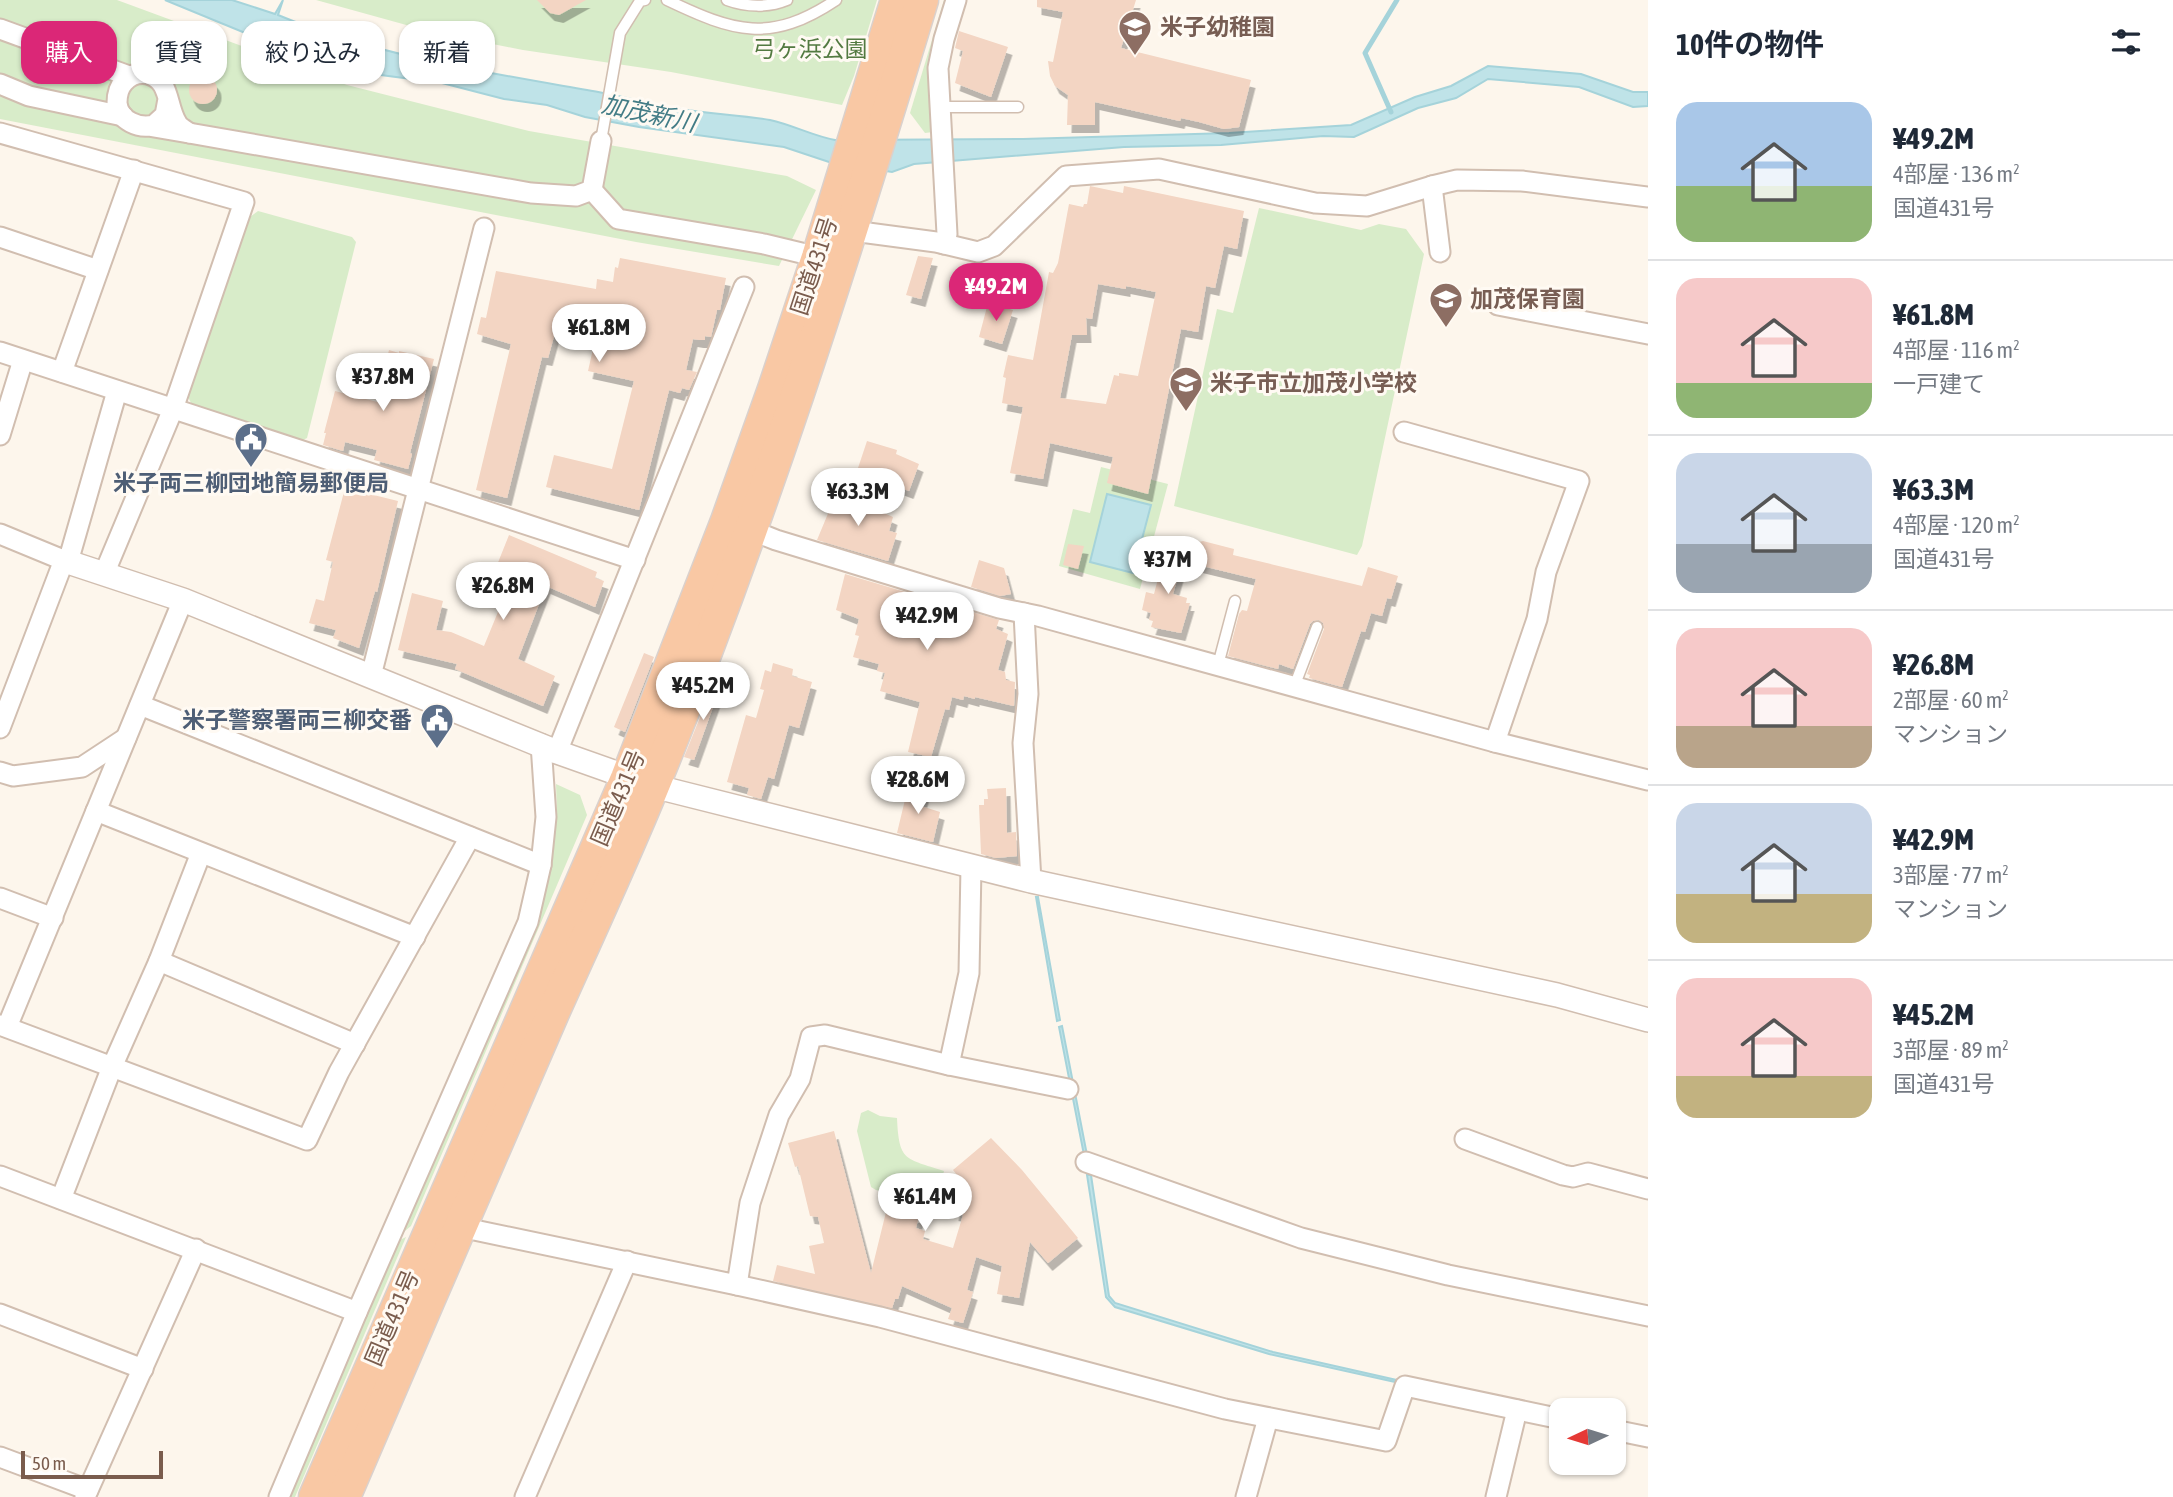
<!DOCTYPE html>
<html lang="ja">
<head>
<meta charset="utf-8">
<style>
  :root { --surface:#fff; --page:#f6f6f7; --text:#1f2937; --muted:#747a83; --line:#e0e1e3; --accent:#db2777 }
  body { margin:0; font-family:"Asap Condensed","Noto Sans JP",sans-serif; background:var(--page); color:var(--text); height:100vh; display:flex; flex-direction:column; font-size:26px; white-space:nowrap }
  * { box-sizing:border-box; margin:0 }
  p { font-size:23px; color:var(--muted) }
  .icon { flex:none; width:38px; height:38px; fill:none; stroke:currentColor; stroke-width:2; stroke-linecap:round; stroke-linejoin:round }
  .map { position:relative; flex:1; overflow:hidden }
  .sheet { display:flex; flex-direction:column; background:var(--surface); width:525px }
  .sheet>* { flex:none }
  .banner { position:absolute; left:21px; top:21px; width:665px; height:63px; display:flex; gap:14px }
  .needle { width:46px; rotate:266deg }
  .fabs { position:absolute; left:1549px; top:1398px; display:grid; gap:14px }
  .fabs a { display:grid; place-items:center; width:77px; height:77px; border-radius:14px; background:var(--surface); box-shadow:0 2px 5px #0004; font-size:35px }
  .scale { position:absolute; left:21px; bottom:18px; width:142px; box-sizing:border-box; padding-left:7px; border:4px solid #7a5c4d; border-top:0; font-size:19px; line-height:24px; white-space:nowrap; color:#7a5c4d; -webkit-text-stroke:5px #fffaf3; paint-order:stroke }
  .price { position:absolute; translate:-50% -60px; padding:0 16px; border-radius:24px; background:#fff; color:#222; font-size:23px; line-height:46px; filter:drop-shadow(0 2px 4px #0008) }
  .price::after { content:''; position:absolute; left:50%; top:42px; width:21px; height:16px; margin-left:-10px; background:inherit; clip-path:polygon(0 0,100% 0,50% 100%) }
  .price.on { background:var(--accent); color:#fff }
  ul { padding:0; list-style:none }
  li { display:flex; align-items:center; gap:21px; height:175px; padding:0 28px }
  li+li { border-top:2px solid var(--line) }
  li span { display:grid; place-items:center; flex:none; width:196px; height:140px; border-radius:21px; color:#555 }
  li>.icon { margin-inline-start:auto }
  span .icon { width:84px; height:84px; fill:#fffc; stroke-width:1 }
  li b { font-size:30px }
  h2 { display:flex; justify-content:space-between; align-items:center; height:84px; padding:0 28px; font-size:30px }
  .tag { padding:0 24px; border-radius:21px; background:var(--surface); box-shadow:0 2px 5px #0004; font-size:24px; line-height:63px }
  .tag.on { background:var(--accent); color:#fff }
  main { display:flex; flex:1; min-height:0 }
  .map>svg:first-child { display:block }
  .green { fill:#d8ecc9 }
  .water { fill:#bfe3e8; stroke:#a5d3da; stroke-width:2 }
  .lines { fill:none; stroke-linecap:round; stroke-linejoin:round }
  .stream { stroke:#a5d3da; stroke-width:5 }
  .building { fill:#f3d5c3; fill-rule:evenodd; filter:url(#shadow) }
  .service-casing { stroke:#d1beb0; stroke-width:13 }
  .minor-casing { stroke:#d1beb0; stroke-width:23 }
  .tertiary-casing { stroke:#d1beb0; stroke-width:26 }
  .trunk-casing { stroke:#dad1cd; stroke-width:35 }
  .service { stroke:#fff; stroke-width:10 }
  .minor { stroke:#fff; stroke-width:19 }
  .tertiary { stroke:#fff; stroke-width:23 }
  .trunk { stroke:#f9c8a4; stroke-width:32 }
  .labels { text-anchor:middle; stroke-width:6; stroke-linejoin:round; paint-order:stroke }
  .education-label { font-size:23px; font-weight:bold; fill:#785e54; stroke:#fffaf3; text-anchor:start }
  .park-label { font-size:23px; fill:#537a41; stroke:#fffaf3 }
  .street-label { font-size:23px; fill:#7a5c4d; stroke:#fffaf3 }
  .service-label { font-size:23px; font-weight:bold; fill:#4e5e75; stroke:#fffaf3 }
  .water-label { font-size:24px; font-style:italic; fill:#437c86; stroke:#fffaf3 }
</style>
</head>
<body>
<main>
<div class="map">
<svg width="1648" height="1497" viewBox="0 0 1648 1497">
  <defs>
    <filter id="shadow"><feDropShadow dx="4.5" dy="8" stdDeviation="0" flood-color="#0004"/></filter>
  </defs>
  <rect width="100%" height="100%" fill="#fdf6ec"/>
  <g class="green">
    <path d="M 0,0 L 117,0 L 347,85 L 529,131 L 787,176 L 816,190 L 779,266 L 636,242 L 0,119 Z"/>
    <path d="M 316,0 L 877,0 L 854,76 L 842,105 L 671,72 L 523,50 L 428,31 Z"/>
    <path d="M 944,0 L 947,0 L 933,132 L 925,133 L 910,113 Z"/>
    <path d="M 1259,208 L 1361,230 L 1379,224 L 1406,229 L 1424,254 L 1362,546 L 1357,555 L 1174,506 L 1217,309 L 1233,313 Z"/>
    <path d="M 258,211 L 352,237 L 356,242 L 307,438 L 299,442 L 193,407 L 188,397 L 250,217 Z"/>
    <path d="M 1101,467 L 1168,484 L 1140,589 L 1059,566 L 1073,509 L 1090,513 Z"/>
    <path d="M 556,784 L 580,795 L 587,815 L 411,1226 L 400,1235 L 531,936 L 549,879 L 557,817 Z"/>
    <path d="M 868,1110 L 880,1116 L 897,1118 C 899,1162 905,1158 944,1171 L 937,1198 L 926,1202 L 876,1190 L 871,1187 L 857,1131 L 861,1113 Z"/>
    <path d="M 406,1237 L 295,1497 L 287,1497 L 396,1242 Z"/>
  </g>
  <g class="water">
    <path d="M 165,0 L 232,0 L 275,14 L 283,0 L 278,15 C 374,55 484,72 587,90 C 618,95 649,104 680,109 C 710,114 740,115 770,120 C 793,125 813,136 835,140 L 1023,139 L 1229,133 L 1351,125 L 1415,97 L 1451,86 L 1488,66 L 1581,74 L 1633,92 L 1648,92 L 1648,106 L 1633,107 L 1579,87 L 1488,79 L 1456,98 L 1418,108 L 1354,137 L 1323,136 L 1221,145 L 1124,147 L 914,164 L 892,172 L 829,162 L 784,147 L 639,127 L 585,117 L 547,105 L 504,99 L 442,83 L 373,74 L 316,59 L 258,38 L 253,47 L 255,37 Z"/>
    <path d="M 1107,494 L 1151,505 L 1133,573 L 1090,562 Z"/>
    <path d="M 1036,897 L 1038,897 L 1060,1020 L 1057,1021 Z"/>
    <path d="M 1062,1026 L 1087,1155 L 1084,1155 L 1059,1027 Z"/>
    <path d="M 1087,1175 L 1091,1175 L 1109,1296 L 1115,1303 L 1273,1352 L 1401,1381 L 1400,1383 L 1269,1354 L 1115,1307 L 1106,1297 Z"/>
  </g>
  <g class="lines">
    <path class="stream" d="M 1391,112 L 1365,53 L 1397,0"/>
  </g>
  <g class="building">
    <path d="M 537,0 L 586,0 L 559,15 L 550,13 Z"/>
    <path d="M 1037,0 L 1136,0 L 1121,48 L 1251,80 L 1239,127 L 1224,129 L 1199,122 L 1181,118 L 1180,121 L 1095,102 L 1095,125 L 1067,125 L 1068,95 L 1055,86 L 1050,76 L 1048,61 L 1053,62 L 1063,12 L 1037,7 Z"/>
    <path d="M 959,31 L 1008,47 L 991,97 L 955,83 L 963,51 L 955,48 Z"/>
    <circle cx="203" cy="90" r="14"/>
    <path d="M 1090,186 L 1123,193 L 1124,186 L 1244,211 L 1237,249 L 1224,246 L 1215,288 L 1206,286 L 1198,332 L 1181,329 L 1148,494 L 1107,483 L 1113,457 L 1050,443 L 1043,479 L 1010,473 L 1023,407 L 1002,403 L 1006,378 L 1003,377 L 1008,355 L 1033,360 L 1049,272 L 1053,273 L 1058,263 L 1069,204 L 1083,207 L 1084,204 L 1087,204 ZM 1098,284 L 1126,289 L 1126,286 L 1156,292 L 1138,376 L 1119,373 L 1119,376 L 1114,375 L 1106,404 L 1060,398 L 1072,335 L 1087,335 L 1086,318 L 1092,319 Z"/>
    <path d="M 918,256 L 933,258 L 921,299 L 906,295 Z"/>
    <path d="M 620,258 L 726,278 L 720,310 L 717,310 L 711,337 L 705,336 L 705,340 L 699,340 L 693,339 L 686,370 L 697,372 L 689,390 L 682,388 L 680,393 L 669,390 L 639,510 L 546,487 L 554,455 L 612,469 L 634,381 L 588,371 L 599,322 L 560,315 L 548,358 L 542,357 L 507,498 L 476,490 L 511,344 L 477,334 L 481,317 L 486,318 L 496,271 L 596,289 L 597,279 L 613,282 L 615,267 L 618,268 Z"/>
    <path d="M 988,303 L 1013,310 L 1002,344 L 979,337 Z"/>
    <path d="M 389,350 L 399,353 L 399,351 L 434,359 L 410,453 L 412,454 L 408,469 L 374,460 L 377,450 L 345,442 L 343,451 L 323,445 L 326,433 L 324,433 L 335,391 L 385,404 L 394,368 L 385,366 Z"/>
    <path d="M 867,441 L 897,450 L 896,454 L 919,464 L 909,491 L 890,484 L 892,480 L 858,468 Z"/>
    <path d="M 345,488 L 398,501 L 377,592 L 375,591 L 359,648 L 333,638 L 336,630 L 309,623 L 316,599 L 324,601 L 333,562 L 326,560 Z"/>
    <path d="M 837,492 L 893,517 L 889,531 L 897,533 L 888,561 L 817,540 Z"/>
    <path d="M 509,535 L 597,572 L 595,578 L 604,581 L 595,607 L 546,586 L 518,659 L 555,676 L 543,706 L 455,669 L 457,664 L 398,650 L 412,593 L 443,601 L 436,630 L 451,632 L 484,646 L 514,573 L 497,565 Z"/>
    <path d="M 1203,541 L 1234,549 L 1233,555 L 1362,586 L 1368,567 L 1398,576 L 1391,599 L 1387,598 L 1382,616 L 1371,613 L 1365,632 L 1361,631 L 1342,687 L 1309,678 L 1310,675 L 1307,674 L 1324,629 L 1323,623 L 1319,620 L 1313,621 L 1310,624 L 1293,669 L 1279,664 L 1278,669 L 1228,656 L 1239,614 L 1242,610 L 1247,611 L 1256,579 L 1194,564 L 1199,542 Z"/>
    <path d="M 1068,544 L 1084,546 L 1078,569 L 1063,565 Z"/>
    <path d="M 1166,548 L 1185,553 L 1173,594 L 1187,598 L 1186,603 L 1190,603 L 1181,633 L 1151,627 L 1153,621 L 1149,620 L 1151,613 L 1142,610 L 1146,592 L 1154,594 Z"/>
    <path d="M 979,560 L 1004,568 L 1011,594 L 1000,596 L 971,587 Z"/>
    <path d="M 845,574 L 999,620 L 996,629 L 1008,634 L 998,670 L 1005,672 L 1006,680 L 1015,682 L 1014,706 L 975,697 L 975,699 L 964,696 L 963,700 L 952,697 L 949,710 L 945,709 L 931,757 L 908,752 L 920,702 L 880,691 L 885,673 L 877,671 L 879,664 L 853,657 L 859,636 L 855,635 L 859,619 L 836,610 Z"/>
    <path d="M 644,653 L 654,657 L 625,732 L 614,727 Z"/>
    <path d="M 773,663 L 793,669 L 792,676 L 812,682 L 799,728 L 789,725 L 774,779 L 768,777 L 761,799 L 747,795 L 749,788 L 727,782 L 746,715 L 756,718 L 764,690 L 760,689 L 765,670 L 771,672 Z"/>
    <path d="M 715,680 L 722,682 L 694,760 L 684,757 Z"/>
    <path d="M 909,783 L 926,788 L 921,806 L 940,812 L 933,842 L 897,833 Z"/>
    <path d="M 1006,788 L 1007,833 L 1016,832 L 1017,856 L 996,858 L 981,854 L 979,805 L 984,805 L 984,799 L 988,799 L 987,789 Z"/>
    <path d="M 834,1131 L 871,1273 L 887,1208 L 919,1216 L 916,1228 L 925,1231 L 923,1239 L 953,1248 L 963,1215 L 954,1213 L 962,1181 L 953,1170 L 991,1138 L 1022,1170 L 1078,1238 L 1048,1263 L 1030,1242 L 1019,1298 L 997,1294 L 1002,1266 L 976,1257 L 967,1290 L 973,1292 L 963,1323 L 948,1319 L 952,1308 L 902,1286 L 898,1299 L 895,1299 L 892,1308 L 773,1281 L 777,1265 L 815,1274 L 809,1246 L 824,1243 L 818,1217 L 810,1216 L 798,1166 L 795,1167 L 788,1143 Z"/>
  </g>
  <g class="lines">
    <defs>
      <g id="service">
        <path d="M 667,0 C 734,32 770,44 836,0"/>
        <path d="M 727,0 C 746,7 768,8 787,0"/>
        <path d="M 939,107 L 1018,107"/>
        <path d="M 601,141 L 620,33 L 640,1 L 645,0"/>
        <path d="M 1218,665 L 1235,601"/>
        <path d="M 1294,687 L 1317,627"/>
      </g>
      <g id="minor">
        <path d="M 0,29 L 129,76"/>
        <path d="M 0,84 L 29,96 L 123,116"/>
        <path d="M 148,126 L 189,133 C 185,130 179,127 177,123 C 166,106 171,80 148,74 C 138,72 130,75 124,82 C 119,87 117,96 117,103 C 119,121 139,129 154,125 L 165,115 L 168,99"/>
        <path d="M 0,133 L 244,202 L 173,409 L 104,574"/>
        <path d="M 189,133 L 531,193 L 576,196 L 592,190 L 601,141"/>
        <path d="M 1432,186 L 1440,252"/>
        <path d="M 592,190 L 618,219 L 764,244 L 818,257"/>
        <path d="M 853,231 L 936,242 L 978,252 L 994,246 L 1066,176 L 1159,169 L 1315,203 L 1367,206 L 1432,186 L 1457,180 L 1522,181 L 1648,197"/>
        <path d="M 0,237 L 98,270"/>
        <path d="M 944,244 L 947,234 L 938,68 L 944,39 L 956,0"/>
        <path d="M 1498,305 L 1648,334"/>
        <path d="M 0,352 L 635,560"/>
        <path d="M 62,372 L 134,170"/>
        <path d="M 0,435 L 23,360"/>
        <path d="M 751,530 L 776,540 L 999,608 L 1038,616 L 1495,742 L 1537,619 L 1546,572 L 1579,481 L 1404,432"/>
        <path d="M 0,534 L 68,562 L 117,391"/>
        <path d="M 1024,613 L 1028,694 L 1023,743 L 1031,881"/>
        <path d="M 371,676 L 484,228"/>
        <path d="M 140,705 L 541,865"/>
        <path d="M 0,728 L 64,560"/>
        <path d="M 1495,742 L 1648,780"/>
        <path d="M 557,752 L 744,287"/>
        <path d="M 0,772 L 13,776 L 82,767 L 126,738"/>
        <path d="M 96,811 L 415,937"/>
        <path d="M 971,867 L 969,973 L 949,1065 L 1068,1089"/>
        <path d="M 0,898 L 53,918"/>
        <path d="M 159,961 L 355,1044"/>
        <path d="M 0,1025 L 307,1140 L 339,1072 L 470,837"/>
        <path d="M 7,1027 L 183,600"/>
        <path d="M 1465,1139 L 1563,1175 L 1573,1177 L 1588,1173 L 1648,1189"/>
        <path d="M 1086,1162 L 1301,1238 L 1448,1275 L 1648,1316"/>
        <path d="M 0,1176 L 357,1312"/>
        <path d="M 61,1199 L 112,1067 L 159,961 L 201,853"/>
        <path d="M 460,1227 L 737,1285 L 750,1203 L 779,1115 L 800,1079 L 811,1037 L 825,1035 L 949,1065"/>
        <path d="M 737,1285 L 880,1317 L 1225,1409 L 1386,1441 L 1405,1386 L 1561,1419"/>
        <path d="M 0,1314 L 143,1369"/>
        <path d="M 1614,1430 L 1648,1437"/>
        <path d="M 0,1457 L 88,1490"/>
        <path d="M 85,1497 L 196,1249"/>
        <path d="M 279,1497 L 357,1312 L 528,922 L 541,865 L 546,817 L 541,744"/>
        <path d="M 525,1497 L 627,1261"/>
        <path d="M 1246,1497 L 1268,1418"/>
        <path d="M 1496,1497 L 1517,1410"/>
      </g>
      <path id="tertiary" d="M 68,562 L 183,600 L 557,752 L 653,786 L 1031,881 L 1557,995 L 1648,1020"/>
      <g id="trunk">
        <path d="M 315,1497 L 627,778 L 727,521 L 774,389 L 818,257 L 897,0"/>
        <path d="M 344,1497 C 413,1336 482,1176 552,1015 C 586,939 621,864 653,786 C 758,530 842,265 922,0"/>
      </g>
    </defs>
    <use href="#service" class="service-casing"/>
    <use href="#minor" class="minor-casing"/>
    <use href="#tertiary" class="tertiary-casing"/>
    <use href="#trunk" class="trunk-casing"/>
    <use href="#service" class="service"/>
    <use href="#minor" class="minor"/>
    <use href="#tertiary" class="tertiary"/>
    <use href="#trunk" class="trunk"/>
  </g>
  <defs>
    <symbol id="school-pin" viewBox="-11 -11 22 30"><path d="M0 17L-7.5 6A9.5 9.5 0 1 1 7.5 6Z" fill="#8d6e63" stroke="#fffaf3"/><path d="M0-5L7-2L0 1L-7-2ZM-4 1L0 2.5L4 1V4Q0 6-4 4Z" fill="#fff"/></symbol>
    <symbol id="civic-pin" viewBox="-11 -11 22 30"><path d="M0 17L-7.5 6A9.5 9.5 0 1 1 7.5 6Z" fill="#5c6f8a" stroke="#fffaf3"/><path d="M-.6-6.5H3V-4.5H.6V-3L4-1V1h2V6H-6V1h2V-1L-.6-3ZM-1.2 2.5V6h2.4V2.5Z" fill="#fff"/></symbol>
  </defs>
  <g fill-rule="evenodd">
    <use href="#school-pin" x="1116" y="8" width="38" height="52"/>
    <use href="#school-pin" x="1427" y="280" width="38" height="52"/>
    <use href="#school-pin" x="1167" y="364" width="38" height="52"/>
    <use href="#civic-pin" x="232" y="420" width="38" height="52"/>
    <use href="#civic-pin" x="418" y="701" width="38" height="52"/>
  </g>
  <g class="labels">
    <g class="education-label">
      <text x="1160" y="35">米子幼稚園</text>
      <text x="1470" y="307">加茂保育園</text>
      <text x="1210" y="391">米子市立加茂小学校</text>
    </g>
    <g class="park-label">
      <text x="810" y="57">弓ヶ浜公園</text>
    </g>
    <g class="street-label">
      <text transform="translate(814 266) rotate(-72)" y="8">国道431号</text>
      <text transform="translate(618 798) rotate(-67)" y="8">国道431号</text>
      <text transform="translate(392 1318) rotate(-67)" y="8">国道431号</text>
    </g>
    <g class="service-label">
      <text x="251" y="491">米子両三柳団地簡易郵便局</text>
      <text x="412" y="728" text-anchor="end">米子警察署両三柳交番</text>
    </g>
    <g class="water-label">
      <text transform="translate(649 114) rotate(12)" y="8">加茂新川</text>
    </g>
  </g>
</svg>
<div class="fabs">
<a><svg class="needle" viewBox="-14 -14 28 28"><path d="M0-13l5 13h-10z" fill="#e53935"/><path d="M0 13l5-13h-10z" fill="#747a83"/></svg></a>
</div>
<div class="scale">50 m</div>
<b class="price on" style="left:996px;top:323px">¥49.2M</b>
<b class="price" style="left:599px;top:364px">¥61.8M</b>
<b class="price" style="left:383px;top:413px">¥37.8M</b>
<b class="price" style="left:858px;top:528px">¥63.3M</b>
<b class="price" style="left:1168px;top:596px">¥37M</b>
<b class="price" style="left:503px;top:622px">¥26.8M</b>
<b class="price" style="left:927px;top:652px">¥42.9M</b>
<b class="price" style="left:703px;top:722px">¥45.2M</b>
<b class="price" style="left:918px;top:816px">¥28.6M</b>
<b class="price" style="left:925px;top:1233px">¥61.4M</b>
<div class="banner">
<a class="tag on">購入</a>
<a class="tag">賃貸</a>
<a class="tag">絞り込み</a>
<a class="tag">新着</a>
</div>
</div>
<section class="sheet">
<h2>10件の物件<svg class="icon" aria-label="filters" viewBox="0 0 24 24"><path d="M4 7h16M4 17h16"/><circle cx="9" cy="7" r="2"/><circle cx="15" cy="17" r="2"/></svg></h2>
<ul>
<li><span style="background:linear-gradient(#a9c7e8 60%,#8fb573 0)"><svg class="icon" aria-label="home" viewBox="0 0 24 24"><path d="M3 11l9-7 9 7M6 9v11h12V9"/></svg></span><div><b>¥49.2M</b><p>4部屋 · 136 m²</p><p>国道431号</p></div></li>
<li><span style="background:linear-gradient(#f6c9c9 75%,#8fb573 0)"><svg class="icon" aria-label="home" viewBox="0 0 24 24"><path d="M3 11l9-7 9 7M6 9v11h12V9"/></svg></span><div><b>¥61.8M</b><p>4部屋 · 116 m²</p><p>一戸建て</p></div></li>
<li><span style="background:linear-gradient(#c9d6e8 65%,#9aa5b1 0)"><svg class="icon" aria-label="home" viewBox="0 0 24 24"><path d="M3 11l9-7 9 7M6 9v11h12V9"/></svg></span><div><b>¥63.3M</b><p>4部屋 · 120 m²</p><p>国道431号</p></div></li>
<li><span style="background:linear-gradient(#f6c9c9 70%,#b9a48a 0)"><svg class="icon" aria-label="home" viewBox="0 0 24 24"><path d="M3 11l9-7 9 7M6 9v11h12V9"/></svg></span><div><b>¥26.8M</b><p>2部屋 · 60 m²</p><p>マンション</p></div></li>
<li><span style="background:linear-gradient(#c9d6e8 65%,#c2b280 0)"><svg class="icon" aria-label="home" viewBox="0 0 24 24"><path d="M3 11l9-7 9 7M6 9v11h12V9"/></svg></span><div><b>¥42.9M</b><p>3部屋 · 77 m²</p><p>マンション</p></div></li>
<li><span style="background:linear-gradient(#f6c9c9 70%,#c2b280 0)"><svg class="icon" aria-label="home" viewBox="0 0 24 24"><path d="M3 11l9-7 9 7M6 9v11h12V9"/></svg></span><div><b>¥45.2M</b><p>3部屋 · 89 m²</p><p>国道431号</p></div></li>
</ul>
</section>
</main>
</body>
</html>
